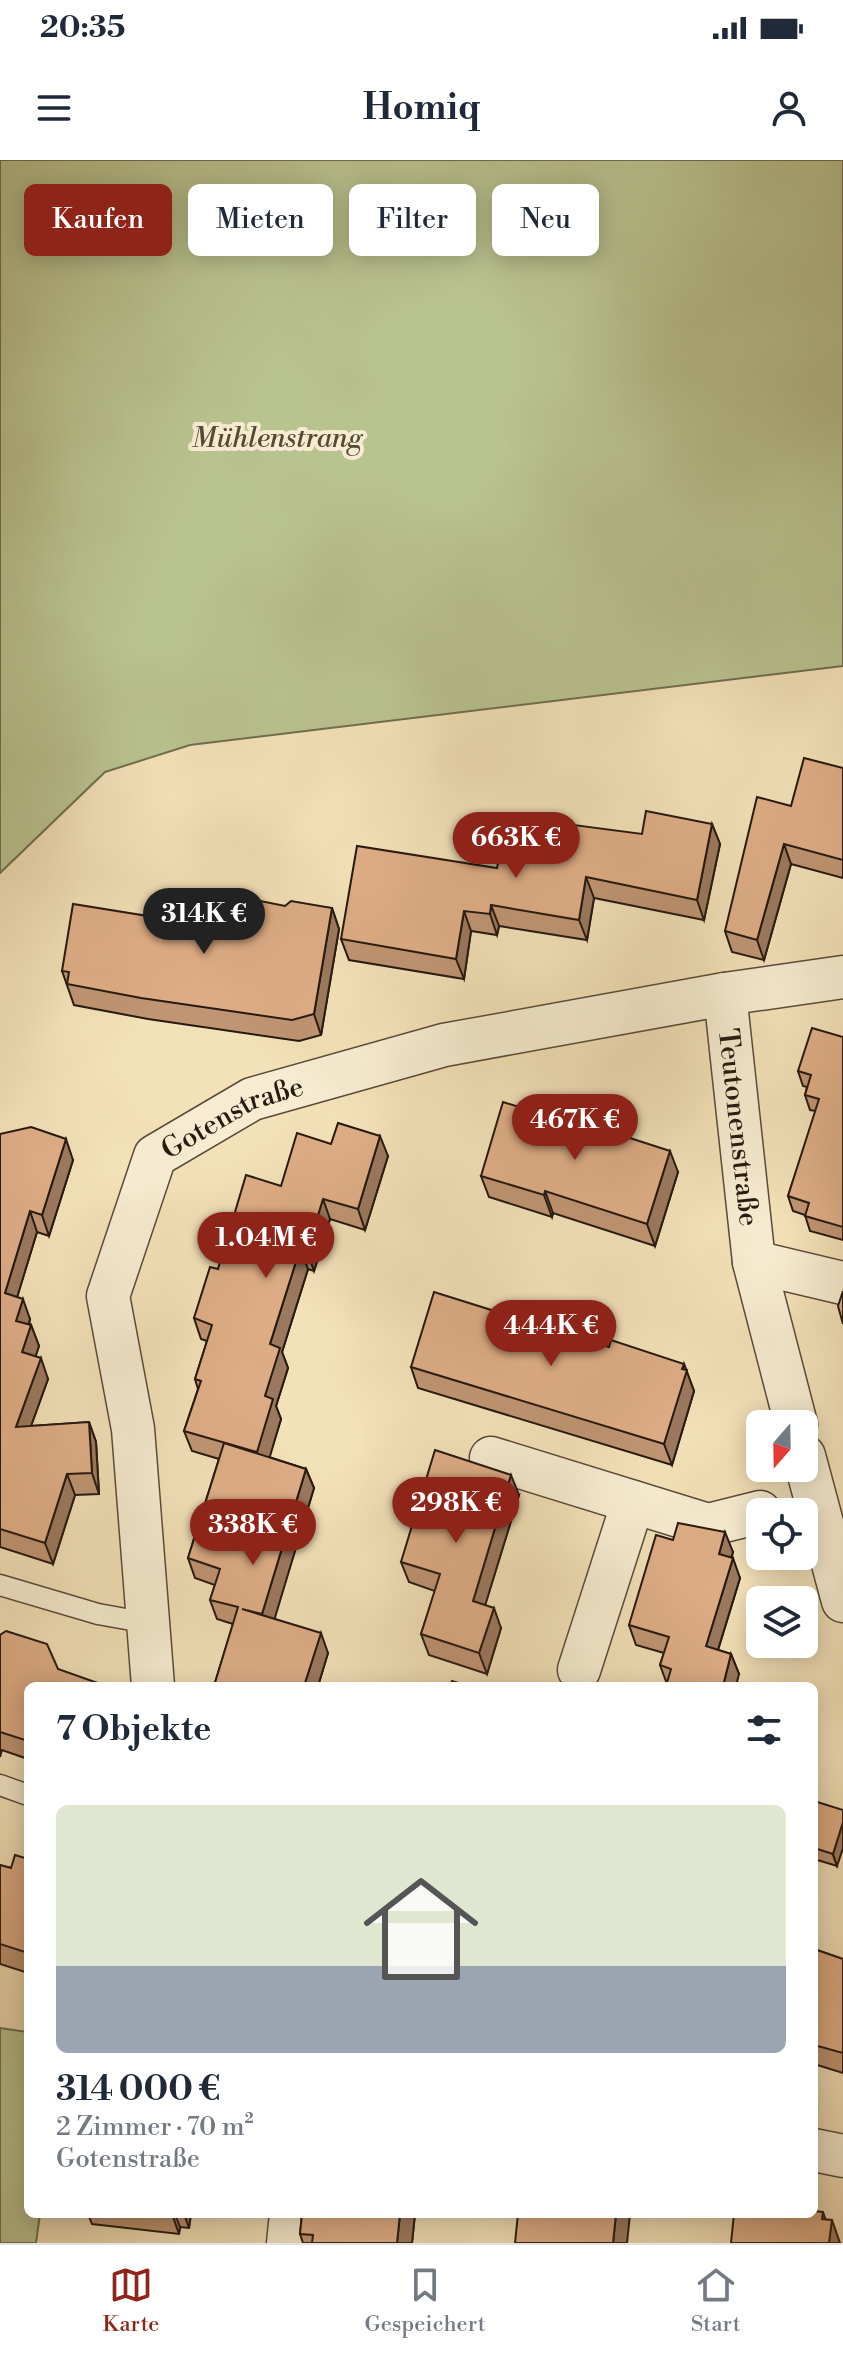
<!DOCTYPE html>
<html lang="de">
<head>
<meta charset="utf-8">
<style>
  :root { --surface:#fff; --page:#f6f6f7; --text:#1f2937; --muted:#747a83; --line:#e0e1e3; --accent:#8f2418 }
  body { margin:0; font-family:"Libre Bodoni",serif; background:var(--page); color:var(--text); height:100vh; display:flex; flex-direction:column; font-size:30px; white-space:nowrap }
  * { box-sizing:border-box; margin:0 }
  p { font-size:26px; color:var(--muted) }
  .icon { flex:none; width:44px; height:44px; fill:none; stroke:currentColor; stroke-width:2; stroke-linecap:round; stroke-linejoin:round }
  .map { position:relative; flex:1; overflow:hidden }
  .panel { position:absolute; left:24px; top:1522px; width:794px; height:536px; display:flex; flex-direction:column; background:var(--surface); border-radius:12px; box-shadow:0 4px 20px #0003 }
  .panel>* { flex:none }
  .top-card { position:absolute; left:24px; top:24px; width:796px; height:72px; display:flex; gap:16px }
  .needle { width:52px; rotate:200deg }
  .buttons { position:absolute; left:746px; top:1250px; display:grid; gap:16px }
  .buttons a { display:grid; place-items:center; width:72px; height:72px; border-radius:12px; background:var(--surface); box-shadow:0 4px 20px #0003; font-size:40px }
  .price { position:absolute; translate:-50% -68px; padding:0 18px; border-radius:28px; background:var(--accent); color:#fff; font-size:26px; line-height:52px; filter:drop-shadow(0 2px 4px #0008) }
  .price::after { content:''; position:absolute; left:50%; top:48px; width:24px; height:18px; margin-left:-12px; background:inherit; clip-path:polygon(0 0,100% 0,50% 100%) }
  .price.selected { background:#222; color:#fff }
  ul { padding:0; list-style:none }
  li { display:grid; align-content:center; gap:16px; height:424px; padding:0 32px }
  li span { display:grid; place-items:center; height:248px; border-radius:12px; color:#555 }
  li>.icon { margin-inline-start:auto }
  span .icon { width:144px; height:144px; fill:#fffc; stroke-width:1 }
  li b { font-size:34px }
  h2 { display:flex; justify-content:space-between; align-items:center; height:96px; padding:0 32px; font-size:34px }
  .pill { padding:0 28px; border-radius:12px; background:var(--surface); box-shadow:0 4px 20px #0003; font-size:28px; line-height:72px }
  .pill.selected { background:var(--accent); color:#fff }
  .status { display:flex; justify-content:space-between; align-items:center; height:56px; padding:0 40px; background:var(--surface); direction:ltr }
  .status svg { height:22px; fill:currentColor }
  header { display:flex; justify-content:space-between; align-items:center; height:104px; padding:0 32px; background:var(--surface); font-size:36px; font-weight:700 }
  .dock { display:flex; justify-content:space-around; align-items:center; height:112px; border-top:2px solid var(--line); background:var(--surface); font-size:22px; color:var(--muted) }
  .dock a { display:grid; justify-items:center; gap:4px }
  .dock .selected { color:var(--accent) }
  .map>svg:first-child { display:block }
  .green { fill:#b9c390; stroke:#706e50; stroke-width:2 }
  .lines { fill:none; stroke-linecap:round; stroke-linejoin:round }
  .lane-casing { stroke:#594b39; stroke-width:23 }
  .street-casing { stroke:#594b39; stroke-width:45 }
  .lane { stroke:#f7ecd1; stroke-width:20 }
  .street { stroke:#f7ecd1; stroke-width:42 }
  .wall { fill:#bf9573; stroke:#26190f; stroke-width:2 }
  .shaded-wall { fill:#9b795e; stroke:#26190f; stroke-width:2 }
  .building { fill:#dead86; stroke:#26190f; stroke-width:2 }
  .labels { text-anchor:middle; stroke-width:8; stroke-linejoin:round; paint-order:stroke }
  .park-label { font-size:28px; font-style:italic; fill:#524c36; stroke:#f7ecd1 }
  .street-label { font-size:28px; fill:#26190f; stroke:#f7ecd1 }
</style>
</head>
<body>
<div class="status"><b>20:35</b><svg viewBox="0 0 49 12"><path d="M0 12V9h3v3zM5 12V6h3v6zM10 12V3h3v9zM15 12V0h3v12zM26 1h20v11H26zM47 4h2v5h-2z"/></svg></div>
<header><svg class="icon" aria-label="menu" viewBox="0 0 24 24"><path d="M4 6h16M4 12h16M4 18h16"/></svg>Homiq<svg class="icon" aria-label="person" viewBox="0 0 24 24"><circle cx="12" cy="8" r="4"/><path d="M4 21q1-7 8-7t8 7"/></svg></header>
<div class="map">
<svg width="843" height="2083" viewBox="0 0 843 2083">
  <rect width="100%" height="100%" fill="#f3e1b8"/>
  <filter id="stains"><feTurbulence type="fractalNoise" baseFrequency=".0025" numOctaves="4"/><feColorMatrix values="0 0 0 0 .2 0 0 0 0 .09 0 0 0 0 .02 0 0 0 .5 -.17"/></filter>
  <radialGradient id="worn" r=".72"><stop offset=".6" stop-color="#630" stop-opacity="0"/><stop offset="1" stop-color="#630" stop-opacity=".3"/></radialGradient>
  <g class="green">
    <path d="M 0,0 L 843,0 L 843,506 L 190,585 L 105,612 L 0,713 Z"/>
    <path d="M 0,1868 L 28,1872 L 28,2054 L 40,2054 L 36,2083 L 0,2083 Z"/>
  </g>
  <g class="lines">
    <defs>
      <g id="lane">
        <path d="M 0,1425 L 98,1454 L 148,1463"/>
        <path d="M 0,1625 L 28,1635"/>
      </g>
      <g id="street">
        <path id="s1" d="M 725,834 L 754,1102 L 796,1264"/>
        <path d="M 754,1102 L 843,1123"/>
        <path d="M 804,1296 L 843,1441"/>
        <path d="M 491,1298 L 708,1365 L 760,1352"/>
        <path d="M 579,1510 L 633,1342"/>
        <path id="s2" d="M 153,1526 L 133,1269 L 108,1136 L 155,996 L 252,939 L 444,885 L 725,834 L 843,817"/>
        <path d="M 814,1990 L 843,1996"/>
        <path d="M 288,2083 L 291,2054"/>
      </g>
    </defs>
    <use href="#lane" class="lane-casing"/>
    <use href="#street" class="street-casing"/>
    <use href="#lane" class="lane"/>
    <use href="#street" class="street"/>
  </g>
  <g class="wall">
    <path d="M 843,608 L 843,718 L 791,704 L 764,800 L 732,792 L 725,771 L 791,646 Z"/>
    <path d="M 712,664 L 720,684 L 704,760 L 594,738 L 587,780 L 499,766 L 497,775 L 471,771 L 464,819 L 349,800 L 341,779 L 497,708 L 524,686 L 642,674 Z"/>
    <path d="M 285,746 L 332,748 L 339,769 L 321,875 L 299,881 L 148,859 L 74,845 L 62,811 L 148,756 L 248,757 Z"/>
    <path d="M 843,877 L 843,1080 L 810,1071 L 805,1055 L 793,1051 L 788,1036 L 816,951 L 810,950 L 805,935 L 807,927 L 803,926 L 798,911 Z"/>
    <path d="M 0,974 L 73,1000 L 49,1076 L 37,1072 L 17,1137 L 30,1159 L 29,1164 L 31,1165 L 39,1186 L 35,1197 L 48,1219 L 31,1266 L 89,1262 L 96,1282 L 99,1334 L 75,1335 L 53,1404 L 0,1387 Z"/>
    <path d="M 331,984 L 388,996 L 365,1070 L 330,1059 L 314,1111 L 308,1109 L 282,1192 L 288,1208 L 276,1246 L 281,1259 L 269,1297 L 306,1309 L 314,1328 L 274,1458 L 328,1493 L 318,1526 L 214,1526 L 233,1464 L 217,1459 L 210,1440 L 215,1425 L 195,1418 L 188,1398 L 219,1299 L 192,1291 L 184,1271 L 198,1229 L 195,1219 L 207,1181 L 201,1179 L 194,1158 L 218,1109 Z"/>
    <path d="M 678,1012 L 655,1086 L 553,1053 L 552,1057 L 489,1037 L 481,1016 Z"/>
    <path d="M 684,1204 L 694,1231 L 672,1305 L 418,1228 L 411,1207 Z"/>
    <path d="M 519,1335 L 485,1445 L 501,1468 L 487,1514 L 429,1495 L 421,1474 L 435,1431 L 409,1422 L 401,1402 Z"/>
    <path d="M 673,1380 L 733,1392 L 731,1398 L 740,1418 L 718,1490 L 731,1494 L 739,1514 L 667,1524 L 660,1505 L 664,1493 L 636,1485 L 629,1465 Z"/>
    <path d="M 0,1475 L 28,1526 L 28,1599 L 2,1590 L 0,1597 Z"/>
    <path d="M 814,1641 L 837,1706 L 814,1699 Z"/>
    <path d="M 28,1699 L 28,1813 L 0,1804 L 0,1705 L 11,1708 Z"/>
    <path d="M 814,1789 L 843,1799 L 843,1913 L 814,1904 Z"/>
    <path d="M 88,2054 L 191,2054 L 189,2068 L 180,2067 L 179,2074 L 92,2064 Z"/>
    <path d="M 302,2054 L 415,2054 L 412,2083 L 303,2083 L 300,2074 Z"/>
  </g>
  <g class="shaded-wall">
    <path d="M 712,664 L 720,684 L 704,760 L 697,740 Z"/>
    <path d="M 784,684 L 791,704 L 764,800 L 757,780 Z"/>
    <path d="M 586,717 L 594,738 L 587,780 L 579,760 Z"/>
    <path d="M 491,745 L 499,766 L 497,775 L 490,754 Z"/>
    <path d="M 332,748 L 339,769 L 321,875 L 314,854 Z"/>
    <path d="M 464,751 L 471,771 L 464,819 L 456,799 Z"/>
    <path d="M 380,976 L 388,996 L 365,1070 L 358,1049 Z"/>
    <path d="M 66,979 L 73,1000 L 49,1076 L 42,1055 Z"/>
    <path d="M 670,991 L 678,1012 L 655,1086 L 647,1064 Z"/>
    <path d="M 545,1031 L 553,1053 L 552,1057 L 544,1035 Z"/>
    <path d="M 323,1039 L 330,1059 L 314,1111 L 307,1091 Z"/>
    <path d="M 30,1051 L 37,1072 L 12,1154 L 5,1133 Z"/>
    <path d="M 300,1089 L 308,1109 L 282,1192 L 288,1208 L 276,1246 L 281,1259 L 265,1313 L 257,1292 L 270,1184 Z"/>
    <path d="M 23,1139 L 30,1159 L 24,1181 L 16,1161 Z"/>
    <path d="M 31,1165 L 39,1186 L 30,1213 L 22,1192 Z"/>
    <path d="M 41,1198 L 48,1219 L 23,1288 L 16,1267 Z"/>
    <path d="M 684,1204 L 694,1231 L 672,1305 L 664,1284 Z"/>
    <path d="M 89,1262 L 96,1282 L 99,1334 L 92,1313 Z"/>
    <path d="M 306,1309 L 314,1328 L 270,1474 L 262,1454 Z"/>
    <path d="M 67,1314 L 75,1335 L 53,1404 L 45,1383 Z"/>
    <path d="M 511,1315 L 519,1335 L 480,1462 L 473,1441 Z"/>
    <path d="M 725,1372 L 733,1392 L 726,1414 L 719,1394 Z"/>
    <path d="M 733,1398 L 740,1418 L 713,1506 L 706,1486 Z"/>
    <path d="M 494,1448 L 501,1468 L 487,1514 L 479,1493 Z"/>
    <path d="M 321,1473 L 328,1493 L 318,1526 L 304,1526 Z"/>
    <path d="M 731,1494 L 739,1514 L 736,1526 L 723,1526 Z"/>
    <path d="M 843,1662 L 843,1688 L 837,1706 L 833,1694 Z"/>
    <path d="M 823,2052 L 830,2072 L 832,2060 L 840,2083 L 829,2083 L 822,2059 Z"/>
    <path d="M 172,2054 L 175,2054 L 180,2067 L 179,2074 Z"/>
    <path d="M 184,2054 L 191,2054 L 189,2068 Z"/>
    <path d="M 400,2054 L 415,2054 L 412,2083 L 397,2083 Z"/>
    <path d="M 616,2054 L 630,2054 L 627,2083 L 613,2083 Z"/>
  </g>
  <g class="building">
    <path d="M 804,598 L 843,608 L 843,700 L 784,684 L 757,780 L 725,771 L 757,637 L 791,646 Z"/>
    <path d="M 646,651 L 712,664 L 697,740 L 586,717 L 579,760 L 491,745 L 490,754 L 464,751 L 456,799 L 341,779 L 357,686 L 497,708 L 502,682 L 524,686 L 528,659 L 642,674 Z"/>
    <path d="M 250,739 L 285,746 L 291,741 L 332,748 L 314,854 L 292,860 L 141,838 L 67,824 L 69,812 L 62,811 L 73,744 L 148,756 L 150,740 L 248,757 Z"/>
    <path d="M 812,868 L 843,877 L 843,1067 L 805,1056 L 809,1043 L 788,1036 L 819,939 L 805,935 L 811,915 L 798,911 Z"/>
    <path d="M 503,942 L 532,951 L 534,947 L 670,991 L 647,1064 L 545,1031 L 544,1035 L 481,1016 Z"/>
    <path d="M 338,963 L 380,976 L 358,1049 L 323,1039 L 307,1091 L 300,1089 L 270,1184 L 280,1188 L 265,1236 L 273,1239 L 257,1292 L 184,1271 L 201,1221 L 195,1219 L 212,1165 L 194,1158 L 210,1107 L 218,1109 L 246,1015 L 281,1026 L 297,973 L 331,984 Z"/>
    <path d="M 31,967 L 66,979 L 42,1055 L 30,1051 L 5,1133 L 23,1139 L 16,1161 L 31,1165 L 22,1192 L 41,1198 L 16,1267 L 89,1262 L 92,1313 L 67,1314 L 45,1383 L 0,1369 L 0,974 Z"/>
    <path d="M 843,1131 L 843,1164 L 838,1146 Z"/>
    <path d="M 434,1132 L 609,1187 L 611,1180 L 684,1204 L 682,1209 L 687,1210 L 664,1284 L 411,1207 Z"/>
    <path d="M 224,1283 L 306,1309 L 262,1454 L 242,1449 L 321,1473 L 304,1526 L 214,1526 L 238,1447 L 210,1440 L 220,1409 L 188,1398 Z"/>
    <path d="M 435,1290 L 511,1315 L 473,1441 L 494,1448 L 479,1493 L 421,1474 L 440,1414 L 401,1402 Z"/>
    <path d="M 678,1363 L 725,1372 L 719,1394 L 733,1398 L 706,1486 L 731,1494 L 723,1526 L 666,1526 L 671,1509 L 660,1505 L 669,1477 L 629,1465 L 656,1375 L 673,1380 Z"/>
    <path d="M 6,1471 L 47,1484 L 58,1509 L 106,1526 L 28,1526 L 28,1581 L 0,1572 L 0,1475 Z"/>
    <path d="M 452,1521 L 468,1526 L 450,1526 Z"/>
    <path d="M 814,1641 L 843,1650 L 843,1662 L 833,1694 L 814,1688 Z"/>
    <path d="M 15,1695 L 28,1699 L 28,1793 L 0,1784 L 0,1705 L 11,1708 Z"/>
    <path d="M 814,1789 L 843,1799 L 843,1893 L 814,1885 Z"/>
    <path d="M 814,2051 L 823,2052 L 822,2059 L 832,2060 L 829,2083 L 731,2083 L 734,2054 L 814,2054 Z"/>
    <path d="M 302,2054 L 400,2054 L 397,2083 L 400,2083 L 312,2083 L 313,2075 L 300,2074 Z"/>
    <path d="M 518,2054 L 616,2054 L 613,2083 L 515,2083 Z"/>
  </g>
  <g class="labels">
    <g class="park-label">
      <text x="277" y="287">Mühlenstrang</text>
    </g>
    <g class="street-label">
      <text dy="10" stroke="none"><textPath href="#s2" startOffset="628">Gotenstraße</textPath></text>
      <text dy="10" stroke="none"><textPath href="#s1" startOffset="134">Teutonenstraße</textPath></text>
    </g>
  </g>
  <rect width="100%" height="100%" filter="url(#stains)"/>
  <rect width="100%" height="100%" fill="url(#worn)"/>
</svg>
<div class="buttons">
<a><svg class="needle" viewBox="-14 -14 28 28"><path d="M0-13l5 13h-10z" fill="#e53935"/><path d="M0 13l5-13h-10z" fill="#747a83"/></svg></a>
<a><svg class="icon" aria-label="locate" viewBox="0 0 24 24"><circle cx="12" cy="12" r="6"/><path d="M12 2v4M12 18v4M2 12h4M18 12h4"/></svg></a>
<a><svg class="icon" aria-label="layers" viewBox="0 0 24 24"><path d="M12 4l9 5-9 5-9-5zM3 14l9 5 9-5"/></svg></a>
</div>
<b class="price" style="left:516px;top:720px">663K €</b>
<b class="price selected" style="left:204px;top:796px">314K €</b>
<b class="price" style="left:575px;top:1002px">467K €</b>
<b class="price" style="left:266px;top:1120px">1.04M €</b>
<b class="price" style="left:551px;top:1208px">444K €</b>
<b class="price" style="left:456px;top:1385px">298K €</b>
<b class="price" style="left:253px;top:1407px">338K €</b>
<div class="top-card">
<a class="pill selected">Kaufen</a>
<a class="pill">Mieten</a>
<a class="pill">Filter</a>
<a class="pill">Neu</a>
</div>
<section class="panel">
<h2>7 Objekte<svg class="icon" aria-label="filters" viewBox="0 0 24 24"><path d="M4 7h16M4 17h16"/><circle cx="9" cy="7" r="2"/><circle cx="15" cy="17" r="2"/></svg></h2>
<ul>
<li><span style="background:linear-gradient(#dfe7d0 65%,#9aa5b1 0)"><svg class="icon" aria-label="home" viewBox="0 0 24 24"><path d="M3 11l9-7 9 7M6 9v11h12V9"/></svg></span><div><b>314 000 €</b><p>2 Zimmer · 70 m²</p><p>Gotenstraße</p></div></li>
</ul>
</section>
</div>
<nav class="dock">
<a class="selected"><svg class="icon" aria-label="map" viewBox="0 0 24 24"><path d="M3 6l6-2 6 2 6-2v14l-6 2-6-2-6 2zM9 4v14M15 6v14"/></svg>Karte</a>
<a><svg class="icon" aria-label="saved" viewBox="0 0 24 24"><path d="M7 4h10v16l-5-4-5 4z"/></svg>Gespeichert</a>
<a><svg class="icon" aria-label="home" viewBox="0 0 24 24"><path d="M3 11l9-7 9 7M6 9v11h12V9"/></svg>Start</a>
</nav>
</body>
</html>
